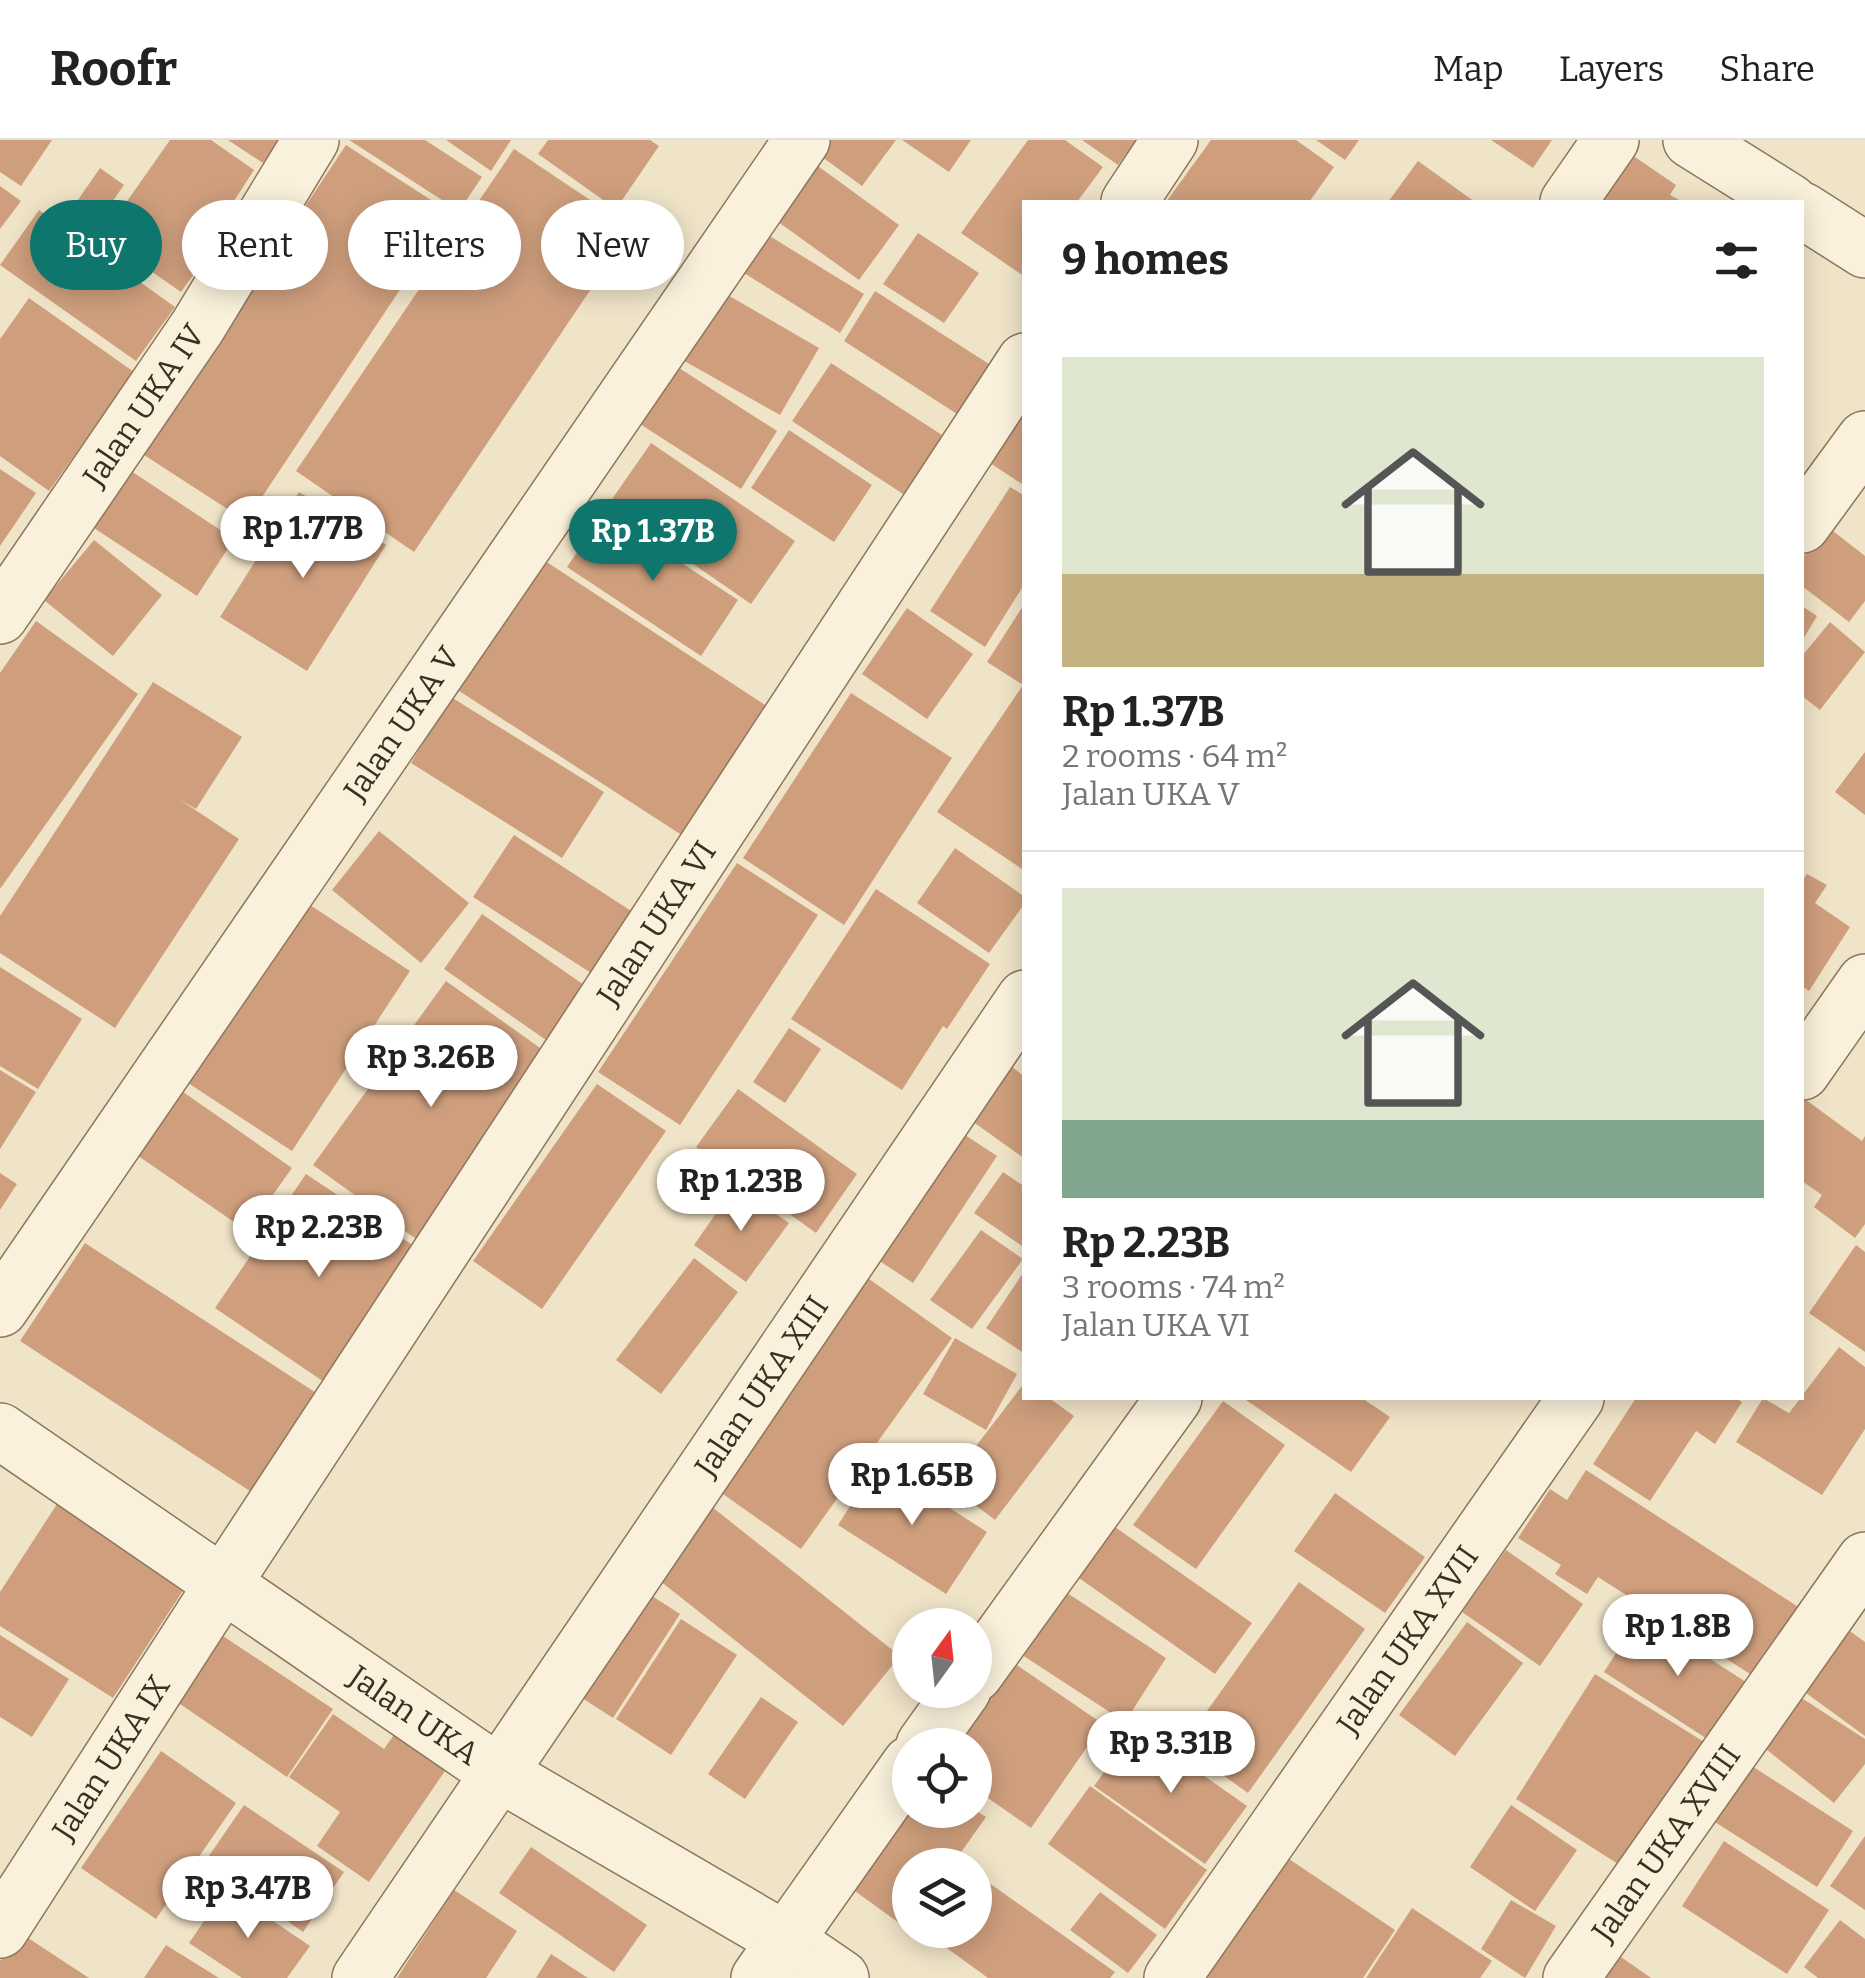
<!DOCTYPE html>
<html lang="en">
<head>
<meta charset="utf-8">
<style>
  :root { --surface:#fff; --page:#f2f2f2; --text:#222; --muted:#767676; --line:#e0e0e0; --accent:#0f766e }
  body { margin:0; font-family:Bitter,serif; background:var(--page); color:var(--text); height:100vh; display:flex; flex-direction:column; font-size:38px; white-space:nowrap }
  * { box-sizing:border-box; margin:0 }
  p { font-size:32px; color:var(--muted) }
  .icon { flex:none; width:55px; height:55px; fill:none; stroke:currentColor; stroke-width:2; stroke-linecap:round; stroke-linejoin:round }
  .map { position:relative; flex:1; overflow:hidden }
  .side { position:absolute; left:1022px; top:60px; width:782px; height:1200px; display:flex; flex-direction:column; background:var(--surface); border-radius:0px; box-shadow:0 5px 25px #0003 }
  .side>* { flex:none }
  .top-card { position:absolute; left:30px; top:60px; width:842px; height:90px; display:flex; gap:20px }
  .needle { width:65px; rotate:15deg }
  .buttons { position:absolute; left:892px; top:1468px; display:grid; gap:20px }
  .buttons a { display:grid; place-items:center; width:100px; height:100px; border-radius:50%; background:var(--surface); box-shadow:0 5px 25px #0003; font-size:50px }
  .price { position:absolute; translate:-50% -85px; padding:0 22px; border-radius:35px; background:#fff; color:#222; font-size:32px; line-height:65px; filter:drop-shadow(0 2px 5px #0008) }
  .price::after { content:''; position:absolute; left:50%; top:60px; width:30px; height:22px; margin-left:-15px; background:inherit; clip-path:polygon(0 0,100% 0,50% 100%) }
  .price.current { background:var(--accent); color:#fff }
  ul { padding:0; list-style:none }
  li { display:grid; align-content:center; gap:20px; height:530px; padding:0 40px }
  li+li { border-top:2px solid var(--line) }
  li span { display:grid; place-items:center; height:310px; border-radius:0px; color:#555 }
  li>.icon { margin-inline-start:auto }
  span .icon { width:180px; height:180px; fill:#fffc; stroke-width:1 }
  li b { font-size:42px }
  h2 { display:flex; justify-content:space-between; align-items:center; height:120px; padding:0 40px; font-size:42px }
  .pill { padding:0 35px; border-radius:45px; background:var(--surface); box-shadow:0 5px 25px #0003; font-size:35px; line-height:90px }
  .pill.current { background:var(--accent); color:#fff }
  header { display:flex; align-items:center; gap:60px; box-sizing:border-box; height:140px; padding:0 50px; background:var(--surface); border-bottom:2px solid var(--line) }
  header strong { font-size:48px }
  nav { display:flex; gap:55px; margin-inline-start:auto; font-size:35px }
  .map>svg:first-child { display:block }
  .building { fill:#cf9f7d }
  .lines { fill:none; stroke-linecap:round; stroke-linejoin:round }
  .street-casing { stroke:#8d765c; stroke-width:58 }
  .street { stroke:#faf1dc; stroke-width:55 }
  .labels { text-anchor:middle; stroke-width:8; stroke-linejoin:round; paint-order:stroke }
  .street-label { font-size:32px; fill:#3d2e20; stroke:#f7eed8 }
</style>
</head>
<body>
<header>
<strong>Roofr</strong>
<nav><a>Map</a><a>Layers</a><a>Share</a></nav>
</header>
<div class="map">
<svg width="1865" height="1838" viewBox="0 0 1865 1838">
  <rect width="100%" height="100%" fill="#f0e4c8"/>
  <g class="building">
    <path d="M 0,0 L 52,0 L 21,46 L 0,32 Z"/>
    <path d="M 170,0 L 211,0 L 254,30 L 217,87 L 224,92 L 181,152 L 102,97 Z"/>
    <path d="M 228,0 L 279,0 L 263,23 Z"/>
    <path d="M 349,0 L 425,0 L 482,37 L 459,71 Z"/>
    <path d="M 446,0 L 511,0 L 491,31 Z"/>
    <path d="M 548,0 L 650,0 L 659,6 L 616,69 L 538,14 Z"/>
    <path d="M 811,0 L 896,0 L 862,46 L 807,6 Z"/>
    <path d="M 902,0 L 971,0 L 949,32 Z"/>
    <path d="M 1028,0 L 1065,0 L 1103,27 L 1077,62 L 1025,62 L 1025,137 L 961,93 Z"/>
    <path d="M 1082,0 L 1136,0 L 1118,25 Z"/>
    <path d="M 1211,0 L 1296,0 L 1334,27 L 1309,62 L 1166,62 Z"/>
    <path d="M 1316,0 L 1359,0 L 1345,20 Z"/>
    <path d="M 1491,0 L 1552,0 L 1533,28 Z"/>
    <path d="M 346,5 L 451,73 L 246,381 L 141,313 Z"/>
    <path d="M 514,9 L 632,88 L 414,412 L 296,331 Z"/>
    <path d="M 1629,13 L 1676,45 L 1670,55 L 1683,62 L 1595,62 Z"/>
    <path d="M 804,16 L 899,85 L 859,140 L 763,71 Z"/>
    <path d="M 1418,21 L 1475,62 L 1388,62 Z"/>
    <path d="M 100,28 L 124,45 L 88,96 L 64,80 Z"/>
    <path d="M 0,46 L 21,61 L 0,89 Z"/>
    <path d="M 39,70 L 175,167 L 136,221 L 0,125 Z"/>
    <path d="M 755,87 L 864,154 L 840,193 L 731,125 Z"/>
    <path d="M 918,93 L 979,133 L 944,183 L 883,144 Z"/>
    <path d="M 719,150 L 819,208 L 780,275 L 679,218 Z"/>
    <path d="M 875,151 L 989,224 L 957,274 L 844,201 Z"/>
    <path d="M 29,158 L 134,232 L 49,351 L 0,316 L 0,199 Z"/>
    <path d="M 831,223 L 945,297 L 906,356 L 792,281 Z"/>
    <path d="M 676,226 L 777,291 L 741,349 L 640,284 Z"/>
    <path d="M 1025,264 L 1025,346 L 987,321 Z"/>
    <path d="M 789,290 L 872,345 L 834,402 L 751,348 Z"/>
    <path d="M 651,303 L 795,401 L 751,464 L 608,365 Z"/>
    <path d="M 0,329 L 36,353 L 0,406 Z"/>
    <path d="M 128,329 L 234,399 L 197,456 L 91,386 Z"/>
    <path d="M 1010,347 L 1025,356 L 1025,443 L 985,507 L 930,471 Z"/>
    <path d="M 299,352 L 386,405 L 307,531 L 220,477 Z"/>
    <path d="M 604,372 L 738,460 L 701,516 L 567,427 Z"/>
    <path d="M 1824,384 L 1865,416 L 1865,461 L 1849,482 L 1802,446 L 1802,420 Z"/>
    <path d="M 94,400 L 162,455 L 113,516 L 44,460 Z"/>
    <path d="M 539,417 L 779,574 L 694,703 L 453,547 Z"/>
    <path d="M 1025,463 L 1025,541 L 1023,545 L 987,522 Z"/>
    <path d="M 1802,466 L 1817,476 L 1802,501 Z"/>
    <path d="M 907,468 L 973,514 L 927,579 L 862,534 Z"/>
    <path d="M 36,481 L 138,554 L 0,749 L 0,533 Z"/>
    <path d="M 1830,482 L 1865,512 L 1820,570 L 1802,556 L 1802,516 Z"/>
    <path d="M 153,542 L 242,597 L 196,669 L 179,659 L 239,699 L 115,888 L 0,813 L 0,776 Z"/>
    <path d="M 1025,542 L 1025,731 L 937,672 Z"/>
    <path d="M 851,553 L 952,618 L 844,785 L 743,718 Z"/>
    <path d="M 451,557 L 604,652 L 562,718 L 411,623 Z"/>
    <path d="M 1865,612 L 1865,675 L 1835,652 Z"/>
    <path d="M 379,691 L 469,763 L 421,823 L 332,750 Z"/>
    <path d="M 514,695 L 642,778 L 602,840 L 473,757 Z"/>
    <path d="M 955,708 L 1025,757 L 1025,763 L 989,813 L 917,763 Z"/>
    <path d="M 737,723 L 818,775 L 680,985 L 598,932 Z"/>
    <path d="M 1807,734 L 1827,745 L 1815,763 L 1850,787 L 1809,851 L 1802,846 L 1802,741 Z"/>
    <path d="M 876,749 L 990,824 L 947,889 L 943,886 L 902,950 L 791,879 Z"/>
    <path d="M 307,763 L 410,831 L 292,1011 L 188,943 Z"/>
    <path d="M 482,774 L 594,852 L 556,907 L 444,829 Z"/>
    <path d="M 0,827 L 82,879 L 38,949 L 0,926 Z"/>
    <path d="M 446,841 L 550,915 L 416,1099 L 313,1025 Z"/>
    <path d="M 789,888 L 821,909 L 785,963 L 753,942 Z"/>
    <path d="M 1011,926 L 1025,937 L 1025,1019 L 972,981 Z"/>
    <path d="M 0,930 L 36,952 L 0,1009 Z"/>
    <path d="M 597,944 L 666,991 L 542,1169 L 473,1121 Z"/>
    <path d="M 176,947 L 292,1028 L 247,1091 L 131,1011 Z"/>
    <path d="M 738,949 L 857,1034 L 816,1093 L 696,1007 Z"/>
    <path d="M 1802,957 L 1862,1001 L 1865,996 L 1865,1084 L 1855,1098 L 1814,1067 L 1822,1055 L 1802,1041 Z"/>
    <path d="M 959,991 L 997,1016 L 913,1143 L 875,1118 Z"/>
    <path d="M 1003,1032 L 1025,1047 L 1025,1108 L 974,1073 Z"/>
    <path d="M 0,1033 L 17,1044 L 0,1070 Z"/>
    <path d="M 306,1034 L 423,1112 L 330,1246 L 215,1168 Z"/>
    <path d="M 735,1046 L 789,1083 L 746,1142 L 694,1105 Z"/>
    <path d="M 981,1090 L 1023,1119 L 972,1189 L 930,1160 Z"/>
    <path d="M 85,1103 L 321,1256 L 256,1355 L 20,1201 Z"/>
    <path d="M 1856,1105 L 1865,1112 L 1865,1212 L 1809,1173 Z"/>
    <path d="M 694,1118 L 738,1152 L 661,1254 L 616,1220 Z"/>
    <path d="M 1025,1130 L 1025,1214 L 986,1188 Z"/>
    <path d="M 858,1131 L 952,1198 L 801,1409 L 706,1342 Z"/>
    <path d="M 955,1198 L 1017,1234 L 986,1290 L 923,1254 Z"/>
    <path d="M 1839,1207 L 1865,1227 L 1865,1289 L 1822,1355 L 1736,1302 L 1763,1258 L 1789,1273 Z"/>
    <path d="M 1025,1242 L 1025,1258 L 1049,1258 L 1074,1276 L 995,1380 L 947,1344 Z"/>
    <path d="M 1243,1258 L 1362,1258 L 1390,1277 L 1351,1332 Z"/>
    <path d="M 1636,1258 L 1735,1258 L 1742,1262 L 1715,1304 L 1696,1291 L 1650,1361 L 1593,1324 Z"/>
    <path d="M 1223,1261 L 1285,1305 L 1196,1429 L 1133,1385 Z"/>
    <path d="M 878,1322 L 987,1392 L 946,1454 L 838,1385 Z"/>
    <path d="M 1586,1330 L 1803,1470 L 1758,1539 L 1598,1437 L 1587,1454 L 1555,1434 L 1561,1425 L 1518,1398 L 1550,1349 L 1567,1360 Z"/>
    <path d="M 1335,1353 L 1425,1417 L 1385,1473 L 1294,1411 Z"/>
    <path d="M 707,1363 L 900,1516 L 843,1586 L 650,1433 Z"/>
    <path d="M 57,1364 L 186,1446 L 113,1558 L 0,1486 L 0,1452 Z"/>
    <path d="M 1115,1387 L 1252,1483 L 1215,1534 L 1079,1438 Z"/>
    <path d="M 1506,1410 L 1583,1464 L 1540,1526 L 1462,1472 Z"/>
    <path d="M 1299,1442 L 1365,1489 L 1248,1653 L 1182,1606 Z"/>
    <path d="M 632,1443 L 680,1474 L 613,1578 L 565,1547 Z"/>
    <path d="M 1055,1445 L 1166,1518 L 1125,1582 L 1013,1509 Z"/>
    <path d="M 1641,1474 L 1752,1546 L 1715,1604 L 1604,1532 Z"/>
    <path d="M 681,1479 L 737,1515 L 671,1615 L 616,1579 Z"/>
    <path d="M 1467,1482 L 1523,1523 L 1455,1616 L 1399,1575 Z"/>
    <path d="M 1847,1489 L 1865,1502 L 1865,1596 L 1802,1550 Z"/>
    <path d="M 0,1495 L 69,1539 L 32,1597 L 0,1577 Z"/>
    <path d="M 223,1496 L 333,1569 L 287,1637 L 177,1562 Z"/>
    <path d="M 1011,1521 L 1103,1584 L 1031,1688 L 975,1649 L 975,1605 L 953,1605 Z"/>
    <path d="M 1595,1534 L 1709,1605 L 1629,1731 L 1516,1659 Z"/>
    <path d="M 761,1557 L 798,1582 L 745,1659 L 708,1634 Z"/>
    <path d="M 1800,1557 L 1865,1599 L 1865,1624 L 1834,1663 L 1762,1606 Z"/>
    <path d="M 333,1574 L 384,1609 L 396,1592 L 447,1628 L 369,1742 L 317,1706 L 340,1672 L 289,1637 Z"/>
    <path d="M 1136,1588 L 1247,1666 L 1205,1724 L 1094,1646 Z"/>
    <path d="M 161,1611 L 236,1663 L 156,1779 L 81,1728 Z"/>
    <path d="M 1744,1621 L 1853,1691 L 1817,1747 L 1707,1677 Z"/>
    <path d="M 1090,1646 L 1207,1730 L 1165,1789 L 1048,1704 Z"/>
    <path d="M 244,1665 L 344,1732 L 303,1792 L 204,1723 Z"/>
    <path d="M 1511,1665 L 1577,1710 L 1535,1771 L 1470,1727 Z"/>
    <path d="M 908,1670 L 975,1670 L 986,1677 L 952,1725 L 910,1725 L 910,1782 L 906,1788 L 852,1749 Z"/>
    <path d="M 1865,1696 L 1865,1770 L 1830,1746 Z"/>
    <path d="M 1724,1701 L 1829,1770 L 1787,1834 L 1682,1766 Z"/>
    <path d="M 531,1707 L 647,1785 L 614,1832 L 499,1753 Z"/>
    <path d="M 1283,1715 L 1395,1790 L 1363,1838 L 1201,1838 Z"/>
    <path d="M 975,1733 L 1115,1832 L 1110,1838 L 988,1838 L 922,1790 L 975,1790 Z"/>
    <path d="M 226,1749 L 310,1806 L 287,1838 L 242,1838 L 189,1803 Z"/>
    <path d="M 454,1750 L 517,1791 L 486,1838 L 397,1838 Z"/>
    <path d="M 1100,1752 L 1157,1795 L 1128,1833 L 1070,1790 Z"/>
    <path d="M 1511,1760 L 1556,1786 L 1525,1838 L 1481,1809 Z"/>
    <path d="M 1412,1768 L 1492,1821 L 1480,1838 L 1366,1838 Z"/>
    <path d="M 1840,1780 L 1865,1799 L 1865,1838 L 1818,1838 L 1804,1827 Z"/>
    <path d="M 19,1792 L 89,1838 L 0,1838 L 0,1821 Z"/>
    <path d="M 166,1805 L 219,1838 L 144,1838 Z"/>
    <path d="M 1611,1810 L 1651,1838 L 1592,1838 Z"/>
    <path d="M 551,1814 L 588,1838 L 536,1838 Z"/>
  </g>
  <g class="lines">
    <defs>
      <g id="street">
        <path d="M 1691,0 L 1790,62"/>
        <path d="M 1129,62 L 1170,0"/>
        <path d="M 1568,62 L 1611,0"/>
        <path d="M 1802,70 L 1865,110"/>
        <path d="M 1802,385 L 1865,299"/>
        <path id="s1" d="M 0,476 L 198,186 L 311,0"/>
        <path d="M 1802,932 L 1865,842"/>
        <path id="s2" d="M 0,1169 L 802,0"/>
        <path id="s3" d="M 0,1291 L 497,1632 L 784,1799 L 841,1838"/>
        <path d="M 975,1534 L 1174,1258"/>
        <path d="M 924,1605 L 963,1550"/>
        <path id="s4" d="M 0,1790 L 223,1444 L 1025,221"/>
        <path id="s5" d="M 360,1838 L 1025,858"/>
        <path d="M 759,1838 L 910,1624"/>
        <path id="s6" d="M 1172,1838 L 1576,1258"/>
        <path id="s7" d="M 1571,1838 L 1865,1420"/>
      </g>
    </defs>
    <use href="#street" class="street-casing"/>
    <use href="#street" class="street"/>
  </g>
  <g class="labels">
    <g class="street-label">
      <text dy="11" stroke="none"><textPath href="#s1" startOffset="255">Jalan UKA IV</textPath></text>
      <text dy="11" stroke="none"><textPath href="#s2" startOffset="710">Jalan UKA V</textPath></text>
      <text dy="11" stroke="none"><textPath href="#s4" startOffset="1202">Jalan UKA VI</textPath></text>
      <text dy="11" stroke="none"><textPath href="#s5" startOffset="715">Jalan UKA XIII</textPath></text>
      <text dy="11" stroke="none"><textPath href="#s6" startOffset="412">Jalan UKA XVII</textPath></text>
      <text dy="11" stroke="none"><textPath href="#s3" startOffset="502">Jalan UKA</textPath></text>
      <text dy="11" stroke="none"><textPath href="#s4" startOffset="205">Jalan UKA IX</textPath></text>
      <text dy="11" stroke="none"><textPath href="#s7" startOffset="165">Jalan UKA XVIII</textPath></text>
    </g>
  </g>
</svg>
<div class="buttons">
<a><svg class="needle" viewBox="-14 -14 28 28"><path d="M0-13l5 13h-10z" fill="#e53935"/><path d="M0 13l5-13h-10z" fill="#767676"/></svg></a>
<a><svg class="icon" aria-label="locate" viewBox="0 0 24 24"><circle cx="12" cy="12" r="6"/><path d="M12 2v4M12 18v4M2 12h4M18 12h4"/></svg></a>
<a><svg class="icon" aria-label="layers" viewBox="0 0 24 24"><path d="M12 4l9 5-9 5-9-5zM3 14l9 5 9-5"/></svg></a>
</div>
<b class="price" style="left:303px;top:441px">Rp 1.77B</b>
<b class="price current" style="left:653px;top:444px">Rp 1.37B</b>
<b class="price" style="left:431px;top:970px">Rp 3.26B</b>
<b class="price" style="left:741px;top:1094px">Rp 1.23B</b>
<b class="price" style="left:319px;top:1140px">Rp 2.23B</b>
<b class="price" style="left:912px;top:1388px">Rp 1.65B</b>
<b class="price" style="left:1678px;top:1539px">Rp 1.8B</b>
<b class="price" style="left:1171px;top:1656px">Rp 3.31B</b>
<b class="price" style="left:248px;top:1801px">Rp 3.47B</b>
<div class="top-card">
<a class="pill current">Buy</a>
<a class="pill">Rent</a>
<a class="pill">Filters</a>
<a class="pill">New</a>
</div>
<section class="side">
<h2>9 homes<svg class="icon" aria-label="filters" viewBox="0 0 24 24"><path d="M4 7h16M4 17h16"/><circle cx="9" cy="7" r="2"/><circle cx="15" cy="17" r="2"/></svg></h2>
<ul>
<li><span style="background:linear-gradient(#dfe7d0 70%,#c2b280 0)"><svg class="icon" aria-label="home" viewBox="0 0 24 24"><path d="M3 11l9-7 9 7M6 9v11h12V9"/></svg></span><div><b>Rp 1.37B</b><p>2 rooms · 64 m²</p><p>Jalan UKA V</p></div></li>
<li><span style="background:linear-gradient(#dfe7d0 75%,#7fa58c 0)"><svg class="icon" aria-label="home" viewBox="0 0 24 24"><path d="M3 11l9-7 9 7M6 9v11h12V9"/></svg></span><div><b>Rp 2.23B</b><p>3 rooms · 74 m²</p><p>Jalan UKA VI</p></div></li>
</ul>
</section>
</div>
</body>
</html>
